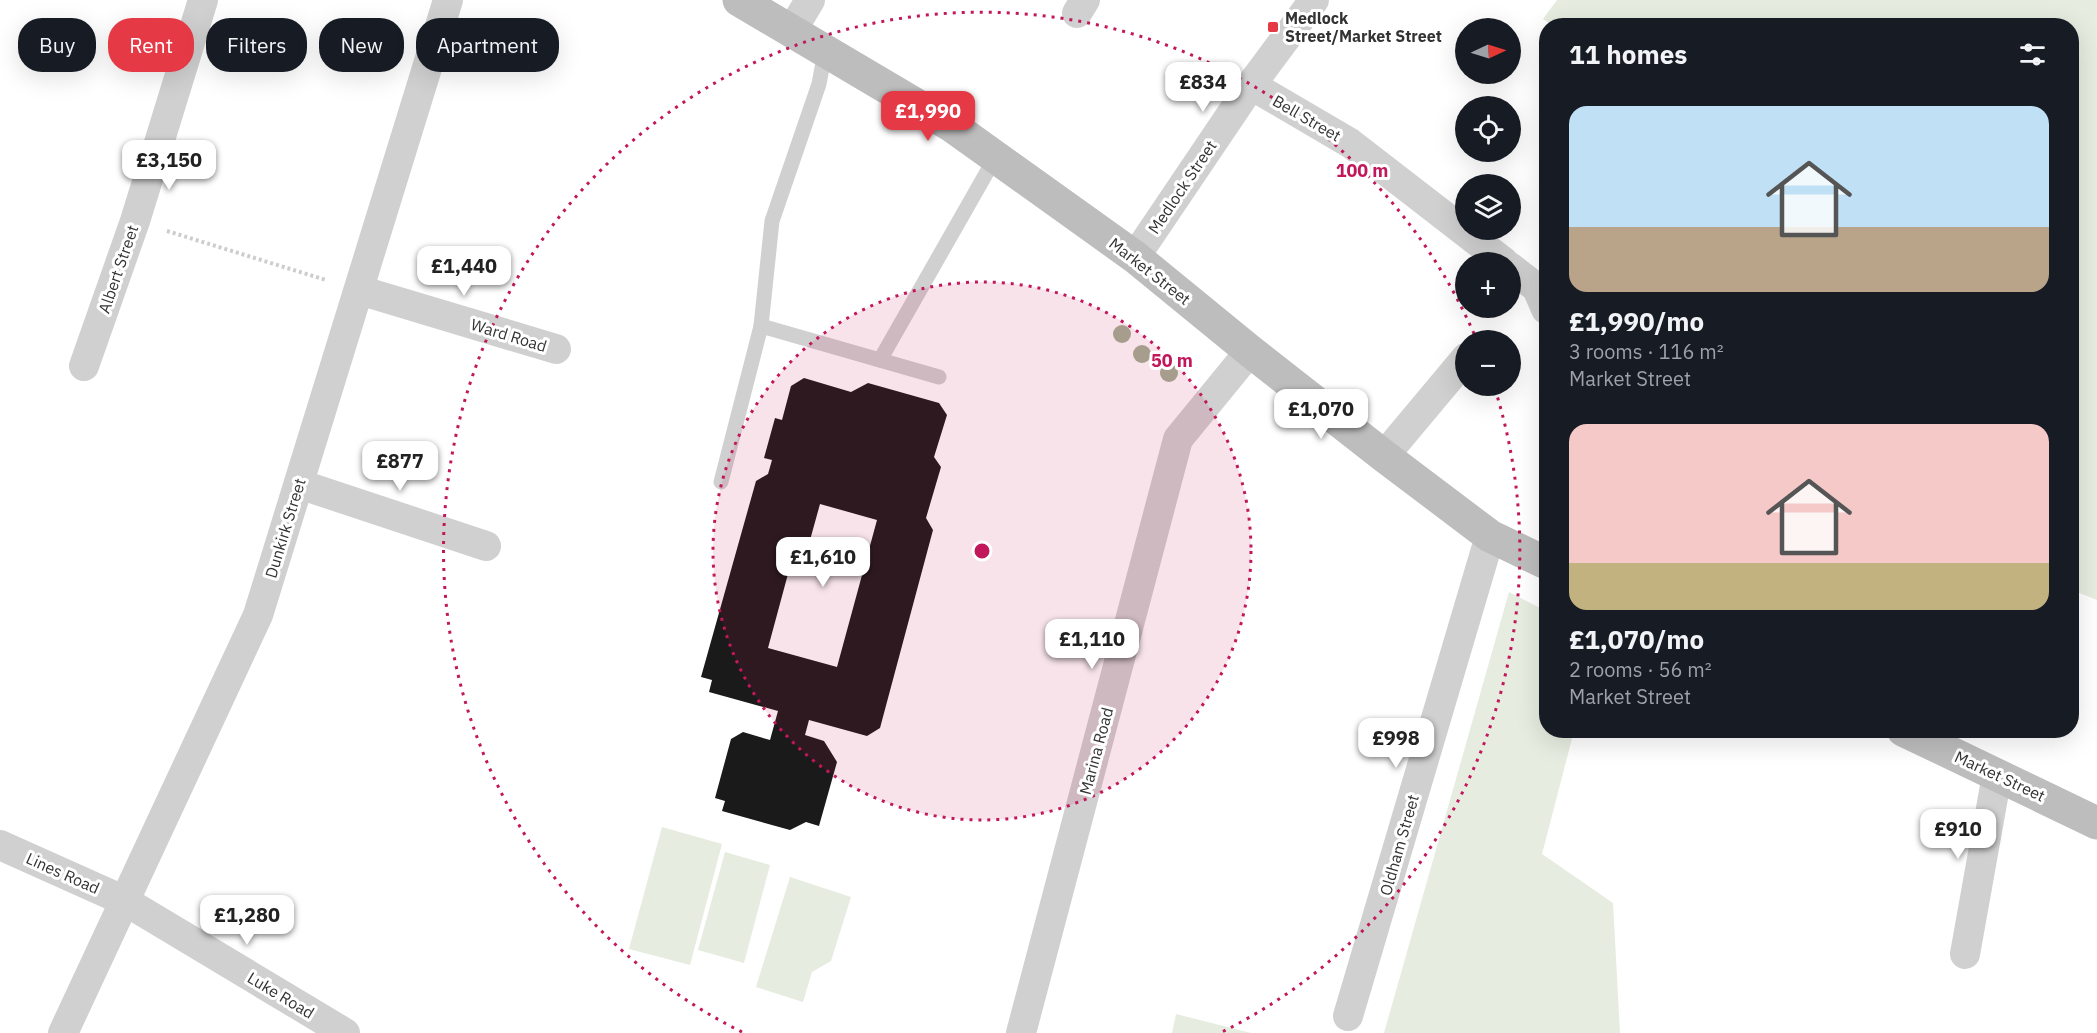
<!DOCTYPE html>
<html lang="en">
<head>
<meta charset="utf-8">
<style>
  :root { --surface:#171b24; --page:#20242c; --text:#f1f3f6; --muted:#9ea1a6; --accent:#e63946 }
  body { margin:0; font-family:"IBM Plex Sans",sans-serif; background:var(--page); color:var(--text); height:100vh; display:flex; flex-direction:column; font-size:22px; white-space:nowrap }
  * { box-sizing:border-box; margin:0 }
  p { font-size:20px; color:var(--muted) }
  .icon { flex:none; width:33px; height:33px; fill:none; stroke:currentColor; stroke-width:2; stroke-linecap:round; stroke-linejoin:round }
  .map { position:relative; flex:1; overflow:hidden }
  .sheet { position:absolute; left:1539px; top:18px; width:540px; height:720px; display:flex; flex-direction:column; background:var(--surface); border-radius:24px; box-shadow:0 6px 24px #0002 }
  .sheet>* { flex:none }
  .hud { position:absolute; left:18px; top:18px; width:570px; height:54px; display:flex; gap:12px }
  .needle { width:39px; rotate:86deg }
  .tools { position:absolute; left:1455px; top:18px; display:grid; gap:12px }
  .tools a { display:grid; place-items:center; width:66px; height:66px; border-radius:50%; background:var(--surface); box-shadow:0 6px 24px #0002; font-size:30px }
  .price { position:absolute; translate:-50% -51px; padding:0 14px; border-radius:12px; background:#fff; color:#222; font-size:20px; line-height:39px; filter:drop-shadow(0 2px 3px #0008) }
  .price::after { content:''; position:absolute; left:50%; top:36px; width:18px; height:14px; margin-left:-9px; background:inherit; clip-path:polygon(0 0,100% 0,50% 100%) }
  .price.selected { background:var(--accent); color:#fff }
  ul { padding:0; list-style:none }
  li { display:grid; align-content:center; gap:12px; height:318px; padding:0 30px }
  li span { display:grid; place-items:center; height:186px; border-radius:18px; color:#555 }
  li>.icon { margin-inline-start:auto }
  span .icon { width:108px; height:108px; fill:#fffc; stroke-width:1 }
  li b { font-size:26px }
  h2 { display:flex; justify-content:space-between; align-items:center; height:72px; padding:0 30px; font-size:26px }
  .tag { padding:0 21px; border-radius:24px; background:var(--surface); box-shadow:0 6px 24px #0002; font-size:21px; line-height:54px }
  .tag.selected { background:var(--accent); color:#fff }
  .map>svg:first-child { display:block }
  .green { fill:#e6ecdf }
  .building { fill:#1a1a1a; fill-rule:evenodd }
  .lines { fill:none; stroke-linecap:round; stroke-linejoin:round }
  .path { stroke:#cdcdcd; stroke-width:4; stroke-dasharray:3 3; stroke-linecap:butt }
  .lane { stroke:#d0d0d0; stroke-width:15 }
  .street { stroke:#d0d0d0; stroke-width:30 }
  .secondary { stroke:#bdbdbd; stroke-width:33 }
  .tree { fill:#a2b095 }
  .ring { fill:none; stroke:#c2185b; stroke-width:3; stroke-dasharray:3 6 }
  .poi-dot { fill:#e63946; stroke:#fff; stroke-width:2 }
  .labels { text-anchor:middle; stroke-width:6; stroke-linejoin:round; paint-order:stroke }
  .poi-label { font-size:16px; font-weight:bold; fill:#333; stroke:#fff; text-anchor:start }
  .street-label { font-size:16px; fill:#333; stroke:#fff }
  .centre { fill:#c2185b; stroke:#fff; stroke-width:3 }
  .ring-label { font-size:18px; text-anchor:middle; font-weight:bold; fill:#c2185b; stroke:#fff; stroke-width:6; stroke-linejoin:round; paint-order:stroke }
</style>
</head>
<body>
<div class="map">
<svg width="2097" height="1033" viewBox="0 0 2097 1033">
  <rect width="100%" height="100%" fill="#fff"/>
  <g class="green">
    <path d="M 1557,0 L 2097,0 L 2097,600 L 2072,590 L 2072,26 L 1552,25 L 1543,19 Z"/>
    <path d="M 1509,592 L 1546,611 L 1546,730 L 1574,731 L 1542,854 L 1613,903 L 1620,1033 L 1384,1033 Z"/>
    <path d="M 662,827 L 722,844 L 690,965 L 629,949 Z"/>
    <path d="M 725,852 L 770,865 L 744,963 L 698,950 Z"/>
    <path d="M 790,877 L 851,897 L 831,961 L 812,972 L 803,1002 L 756,987 Z"/>
    <path d="M 1176,1014 L 1251,1033 L 1172,1033 Z"/>
  </g>
  <path class="building" d="M 804,378 L 851,392 L 868,383 L 939,403 L 947,415 L 934,457 L 941,467 L 926,518 L 933,530 L 880,728 L 867,736 L 809,720 L 805,735 L 824,741 L 837,762 L 819,826 L 806,822 L 790,830 L 722,811 L 725,801 L 715,798 L 731,739 L 743,732 L 770,740 L 778,711 L 709,692 L 712,680 L 701,677 L 756,481 L 768,474 L 772,460 L 764,458 L 775,418 L 782,420 L 791,386 ZM 820,504 L 877,520 L 837,667 L 768,648 L 795,548 L 807,551 Z"/>
  <g class="lines">
    <path class="path" d="M 167,231 L 326,280"/>
    <g class="lane">
      <path d="M 761,326 L 939,377"/>
      <path d="M 880,360 L 995,158"/>
      <path d="M 721,482 L 761,326 L 772,221 L 819,84 L 825,52"/>
    </g>
    <g class="street">
      <path d="M 1077,13 L 1085,0"/>
      <path d="M 791,32 L 810,0"/>
      <path d="M 1251,85 L 1350,143 L 1504,262"/>
      <path d="M 1135,257 L 1251,85 L 1314,0"/>
      <path d="M 1510,267 L 1537,288 L 1546,309"/>
      <path d="M 359,290 L 556,349"/>
      <path d="M 84,366 L 135,221 L 203,0"/>
      <path d="M 1384,456 L 1466,358"/>
      <path d="M 299,484 L 486,546"/>
      <path d="M 0,845 L 125,901 L 345,1033"/>
      <path d="M 1965,954 L 1997,775"/>
      <path d="M 1348,1016 L 1490,536"/>
      <path d="M 63,1033 L 258,615 L 448,0"/>
      <path d="M 1021,1033 L 1178,439 L 1250,351"/>
    </g>
    <g class="secondary">
      <path d="M 739,0 L 952,126 L 1135,257 L 1250,351 L 1384,456 L 1490,536 L 1546,563"/>
      <path d="M 1903,730 L 2097,823"/>
    </g>
  </g>
  <g class="tree">
    <circle cx="1122" cy="334" r="9"/>
    <circle cx="1142" cy="354" r="9"/>
    <circle cx="1169" cy="373" r="9"/>
  </g>
  <circle cx="982" cy="551" r="269" fill="#c2185b" fill-opacity=".12"/>
  <g class="ring">
    <circle cx="982" cy="551" r="269"/>
    <path d="M742 1032A538 538 0 1 1 1475 336M1495 389A538 538 0 0 1 1222 1032"/>
  </g>
  <rect class="poi-dot" x="1267" y="21" width="12" height="12" rx="3"/>
  <g class="labels">
    <g class="poi-label">
      <text x="1285" y="24">Medlock<tspan x="1285" dy="18">Street/Market Street</tspan></text>
    </g>
    <g class="street-label">
      <text transform="translate(1307 118) rotate(30)" y="6">Bell Street</text>
      <text transform="translate(1182 187) rotate(-56)" y="6">Medlock Street</text>
      <text transform="translate(118 269) rotate(-71)" y="6">Albert Street</text>
      <text transform="translate(1150 271) rotate(38)" y="6">Market Street</text>
      <text transform="translate(509 335) rotate(17)" y="6">Ward Road</text>
      <text transform="translate(285 528) rotate(-73)" y="6">Dunkirk Street</text>
      <text transform="translate(1096 751) rotate(-75)" y="6">Marina Road</text>
      <text transform="translate(2000 776) rotate(25)" y="6">Market Street</text>
      <text transform="translate(1399 845) rotate(-74)" y="6">Oldham Street</text>
      <text transform="translate(63 873) rotate(24)" y="6">Lines Road</text>
      <text transform="translate(281 995) rotate(31)" y="6">Luke Road</text>
    </g>
  </g>
  <circle cx="982" cy="551" r="9" class="centre"/>
  <g class="ring-label">
    <text x="1362" y="177">100 m</text>
    <text x="1172" y="367">50 m</text>
  </g>
</svg>
<div class="tools">
<a><svg class="needle" viewBox="-14 -14 28 28"><path d="M0-13l5 13h-10z" fill="#e53935"/><path d="M0 13l5-13h-10z" fill="#9ea1a6"/></svg></a>
<a><svg class="icon" aria-label="locate" viewBox="0 0 24 24"><circle cx="12" cy="12" r="6"/><path d="M12 2v4M12 18v4M2 12h4M18 12h4"/></svg></a>
<a><svg class="icon" aria-label="layers" viewBox="0 0 24 24"><path d="M12 4l9 5-9 5-9-5zM3 14l9 5 9-5"/></svg></a>
<a>+</a>
<a>−</a>
</div>
<b class="price" style="left:1203px;top:113px">£834</b>
<b class="price selected" style="left:928px;top:142px">£1,990</b>
<b class="price" style="left:169px;top:191px">£3,150</b>
<b class="price" style="left:464px;top:297px">£1,440</b>
<b class="price" style="left:1321px;top:440px">£1,070</b>
<b class="price" style="left:400px;top:492px">£877</b>
<b class="price" style="left:823px;top:588px">£1,610</b>
<b class="price" style="left:1092px;top:670px">£1,110</b>
<b class="price" style="left:1396px;top:769px">£998</b>
<b class="price" style="left:1958px;top:860px">£910</b>
<b class="price" style="left:247px;top:946px">£1,280</b>
<div class="hud">
<a class="tag">Buy</a>
<a class="tag selected">Rent</a>
<a class="tag">Filters</a>
<a class="tag">New</a>
<a class="tag">Apartment</a>
</div>
<section class="sheet">
<h2>11 homes<svg class="icon" aria-label="filters" viewBox="0 0 24 24"><path d="M4 7h16M4 17h16"/><circle cx="9" cy="7" r="2"/><circle cx="15" cy="17" r="2"/></svg></h2>
<ul>
<li><span style="background:linear-gradient(#bfe0f5 65%,#b9a48a 0)"><svg class="icon" aria-label="home" viewBox="0 0 24 24"><path d="M3 11l9-7 9 7M6 9v11h12V9"/></svg></span><div><b>£1,990/mo</b><p>3 rooms · 116 m²</p><p>Market Street</p></div></li>
<li><span style="background:linear-gradient(#f6c9c9 75%,#c2b280 0)"><svg class="icon" aria-label="home" viewBox="0 0 24 24"><path d="M3 11l9-7 9 7M6 9v11h12V9"/></svg></span><div><b>£1,070/mo</b><p>2 rooms · 56 m²</p><p>Market Street</p></div></li>
</ul>
</section>
</div>
</body>
</html>
